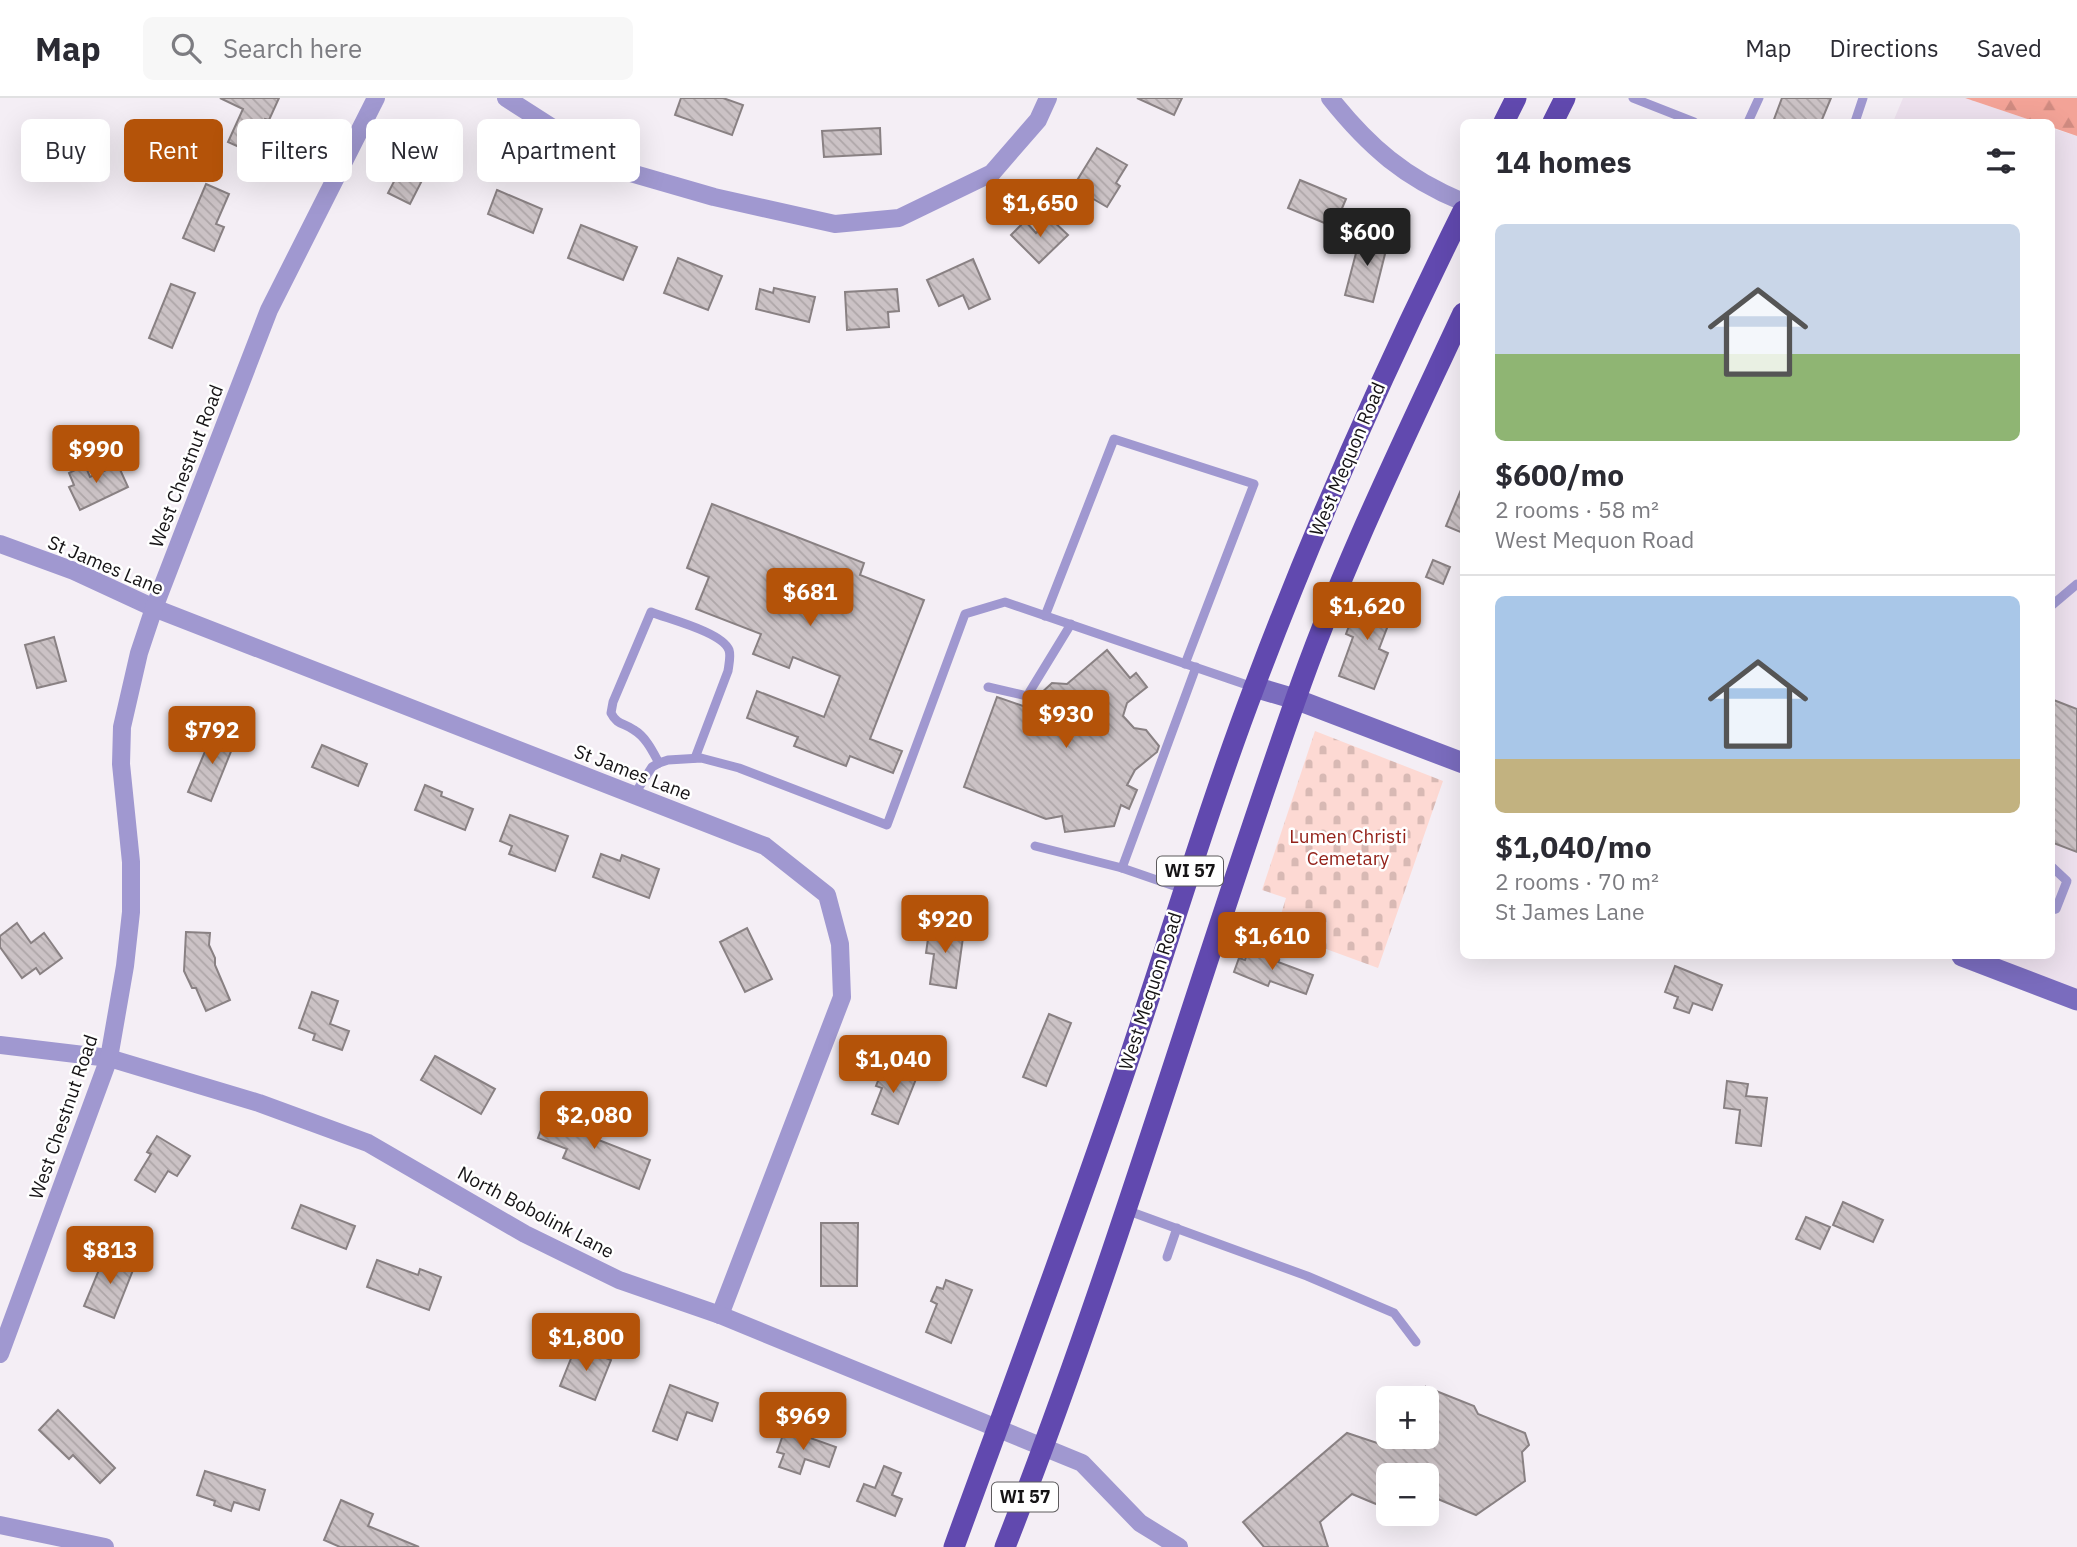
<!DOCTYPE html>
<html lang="en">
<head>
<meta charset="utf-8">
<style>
  :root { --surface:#fff; --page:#f7f7f7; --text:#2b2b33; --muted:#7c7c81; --line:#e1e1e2; --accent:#b45309 }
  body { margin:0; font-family:"IBM Plex Sans",sans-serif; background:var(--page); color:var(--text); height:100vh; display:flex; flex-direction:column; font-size:26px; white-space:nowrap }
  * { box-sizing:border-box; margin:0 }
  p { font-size:23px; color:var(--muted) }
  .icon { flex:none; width:38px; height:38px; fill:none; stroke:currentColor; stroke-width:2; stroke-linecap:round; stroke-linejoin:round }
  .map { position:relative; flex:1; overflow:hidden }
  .sheet { position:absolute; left:1460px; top:21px; width:595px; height:840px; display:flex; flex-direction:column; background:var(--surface); border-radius:10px; box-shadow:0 7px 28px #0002 }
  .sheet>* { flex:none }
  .banner { position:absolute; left:21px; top:21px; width:665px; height:63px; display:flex; gap:14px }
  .buttons { position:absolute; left:1376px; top:1288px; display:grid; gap:14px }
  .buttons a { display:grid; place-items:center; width:63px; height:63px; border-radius:10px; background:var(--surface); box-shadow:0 7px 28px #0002; font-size:35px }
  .price { position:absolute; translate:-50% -60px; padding:0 16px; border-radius:7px; background:var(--accent); color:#fff; font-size:23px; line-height:46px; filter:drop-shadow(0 2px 4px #0008) }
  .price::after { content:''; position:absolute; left:50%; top:42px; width:21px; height:16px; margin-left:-10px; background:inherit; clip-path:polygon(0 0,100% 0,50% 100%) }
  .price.selected { background:#222; color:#fff }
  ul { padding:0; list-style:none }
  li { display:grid; align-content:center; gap:14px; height:371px; padding:0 35px }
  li+li { border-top:2px solid var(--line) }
  li span { display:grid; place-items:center; height:217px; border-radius:10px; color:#555 }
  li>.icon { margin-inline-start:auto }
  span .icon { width:126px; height:126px; fill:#fffc; stroke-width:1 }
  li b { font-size:30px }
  h2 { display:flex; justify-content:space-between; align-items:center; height:84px; padding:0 35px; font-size:30px }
  .chip { padding:0 24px; border-radius:10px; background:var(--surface); box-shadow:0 7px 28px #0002; font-size:24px; line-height:63px }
  .chip.selected { background:var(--accent); color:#fff }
  header { display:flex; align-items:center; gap:42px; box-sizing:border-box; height:98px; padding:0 35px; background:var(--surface); border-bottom:2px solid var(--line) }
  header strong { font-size:33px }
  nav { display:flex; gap:38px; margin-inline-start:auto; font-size:24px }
  .search { width:490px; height:63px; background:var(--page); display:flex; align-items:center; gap:18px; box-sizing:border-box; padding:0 24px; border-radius:10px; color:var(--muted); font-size:26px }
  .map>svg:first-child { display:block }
  .built { fill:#ede1ee }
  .forest { fill:url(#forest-firs) }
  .cemetery { fill:url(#cemetery-stones) }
  .building { fill:url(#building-back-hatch); stroke:#898183; stroke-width:2 }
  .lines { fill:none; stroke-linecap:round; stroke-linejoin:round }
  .lane { stroke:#a098d0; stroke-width:9 }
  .street { stroke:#a098d0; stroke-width:18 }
  .secondary { stroke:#7a6cbe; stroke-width:21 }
  .primary { stroke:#6149af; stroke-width:21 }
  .labels { text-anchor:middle; stroke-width:5; stroke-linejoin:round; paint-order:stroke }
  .shield { fill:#fff; stroke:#5c5a5c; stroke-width:2 }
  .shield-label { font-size:18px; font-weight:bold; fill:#161416 }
  .street-label { font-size:19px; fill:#161416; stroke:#fff }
  .park-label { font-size:19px; fill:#94221a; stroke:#fff }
</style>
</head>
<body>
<header>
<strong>Map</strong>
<div class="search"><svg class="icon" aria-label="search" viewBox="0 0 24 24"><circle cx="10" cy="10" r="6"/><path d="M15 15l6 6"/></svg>Search here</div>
<nav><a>Map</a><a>Directions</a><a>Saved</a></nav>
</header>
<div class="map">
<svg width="2077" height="1449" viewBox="0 0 2077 1449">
  <defs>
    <pattern id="forest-firs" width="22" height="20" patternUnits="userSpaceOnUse" patternTransform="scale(1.75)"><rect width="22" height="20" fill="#f3a397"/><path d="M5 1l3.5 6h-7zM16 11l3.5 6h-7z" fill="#d08b81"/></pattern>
    <pattern id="cemetery-stones" width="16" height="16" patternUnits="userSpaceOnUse" patternTransform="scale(1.75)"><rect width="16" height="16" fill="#fdd9d3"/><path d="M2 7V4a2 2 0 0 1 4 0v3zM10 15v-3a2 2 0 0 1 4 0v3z" fill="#d8b9b4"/></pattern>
    <pattern id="building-back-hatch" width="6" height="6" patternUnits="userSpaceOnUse" patternTransform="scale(1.75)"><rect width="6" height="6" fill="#cbc2c5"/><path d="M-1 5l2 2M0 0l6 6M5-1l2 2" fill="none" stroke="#aea6a8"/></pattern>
  </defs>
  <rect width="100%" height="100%" fill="#f4eef5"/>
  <g class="built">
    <path d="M 1903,0 L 1965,0 L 2036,24 L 1893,24 Z"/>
    <path d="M 2051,30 L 2077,38 L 2077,902 L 1962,858 L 2051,858 Z"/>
  </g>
  <path class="forest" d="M 1965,0 L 2077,0 L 2077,38 L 2051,29 L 2051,24 L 2036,24 Z"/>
  <path class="cemetery" d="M 1315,633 L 1443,683 L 1378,870 L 1307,844 L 1310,835 L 1279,823 L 1286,800 L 1262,792 Z"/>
  <g class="building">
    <path d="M 220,0 L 279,0 L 269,22 L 265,21 L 250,54 L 228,44 L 243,11 Z"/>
    <path d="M 681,0 L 723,0 L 743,7 L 732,37 L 675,17 Z"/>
    <path d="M 1137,0 L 1182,0 L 1174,17 Z"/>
    <path d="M 1782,0 L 1831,0 L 1821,24 L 1773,24 Z"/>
    <path d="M 880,30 L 881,56 L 824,59 L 822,33 Z"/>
    <path d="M 414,45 L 435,57 L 410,106 L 388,95 Z"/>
    <path d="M 1097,50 L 1127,67 L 1116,85 L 1120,88 L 1107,109 L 1073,89 Z"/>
    <path d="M 1300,82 L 1346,101 L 1334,129 L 1288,110 Z"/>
    <path d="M 206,86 L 229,96 L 216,126 L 224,129 L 214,153 L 183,140 Z"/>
    <path d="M 497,92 L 542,111 L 533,135 L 488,116 Z"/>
    <path d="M 1051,121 L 1068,137 L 1039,165 L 1011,137 L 1025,123 L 1036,135 Z"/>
    <path d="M 581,127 L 637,149 L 623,182 L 568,160 Z"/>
    <path d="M 1361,136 L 1388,144 L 1373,204 L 1345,197 Z"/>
    <path d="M 678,160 L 722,178 L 708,212 L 664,195 Z"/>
    <path d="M 973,161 L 990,201 L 969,211 L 963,197 L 939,208 L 927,182 Z"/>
    <path d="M 171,186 L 195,195 L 172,250 L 149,240 Z"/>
    <path d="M 774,190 L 815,199 L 809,224 L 756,211 L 760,191 L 773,195 Z"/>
    <path d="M 897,191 L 899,213 L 888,214 L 889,229 L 847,232 L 845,194 Z"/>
    <path d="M 85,367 L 90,379 L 118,367 L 128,389 L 80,412 L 69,389 L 74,387 L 69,375 Z"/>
    <path d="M 1463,387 L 1463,435 L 1446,428 Z"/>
    <path d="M 712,406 L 864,465 L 860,477 L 924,502 L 870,641 L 902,653 L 893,675 L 850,658 L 846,668 L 794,648 L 798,639 L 747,620 L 757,593 L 824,619 L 840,578 L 793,559 L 789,570 L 753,556 L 761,536 L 696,511 L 709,479 L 687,470 Z"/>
    <path d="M 1433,462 L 1450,469 L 1443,486 L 1426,479 Z"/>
    <path d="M 1361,496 L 1395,509 L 1379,551 L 1388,555 L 1374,591 L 1339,578 L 1353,539 L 1346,536 Z"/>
    <path d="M 54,539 L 66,583 L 37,590 L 25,547 Z"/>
    <path d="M 1107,552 L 1130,580 L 1136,575 L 1147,589 L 1127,605 L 1123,618 L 1134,630 L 1146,632 L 1159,648 L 1157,654 L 1135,672 L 1127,687 L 1137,692 L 1129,711 L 1121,707 L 1114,728 L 1065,734 L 1062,718 L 1046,721 L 964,689 L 997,599 L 1026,609 L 1052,585 L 1067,586 Z"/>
    <path d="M 2051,601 L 2077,611 L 2077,754 L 2051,744 Z"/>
    <path d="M 214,632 L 236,641 L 211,703 L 188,694 Z"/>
    <path d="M 322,647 L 367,666 L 358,688 L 312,669 Z"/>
    <path d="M 425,687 L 442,694 L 441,698 L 473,711 L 465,732 L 415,712 Z"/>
    <path d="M 510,717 L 568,738 L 555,773 L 509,756 L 512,748 L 500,743 Z"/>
    <path d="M 601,756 L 620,763 L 622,757 L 659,771 L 649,800 L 593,779 Z"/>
    <path d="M 17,825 L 31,845 L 44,835 L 62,860 L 40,876 L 36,870 L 22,880 L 0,849 L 0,838 Z"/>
    <path d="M 930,827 L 964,832 L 956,890 L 930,886 L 934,856 L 926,855 Z"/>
    <path d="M 747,830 L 772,881 L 745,894 L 720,844 Z"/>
    <path d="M 186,834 L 210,835 L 209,847 L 215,860 L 215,867 L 230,902 L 206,913 L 196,890 L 192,890 L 184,873 Z"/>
    <path d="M 1249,850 L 1279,862 L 1278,864 L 1313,877 L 1306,896 L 1270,883 L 1268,888 L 1234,874 L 1239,860 L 1245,862 Z"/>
    <path d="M 1675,868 L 1722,887 L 1712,912 L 1693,905 L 1689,915 L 1674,910 L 1678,899 L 1665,894 Z"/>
    <path d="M 312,894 L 338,903 L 330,926 L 349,933 L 342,952 L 313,942 L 315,936 L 299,930 Z"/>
    <path d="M 1049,916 L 1071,925 L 1046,988 L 1023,979 Z"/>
    <path d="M 435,958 L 495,991 L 481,1016 L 421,982 Z"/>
    <path d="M 884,968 L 916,981 L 898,1026 L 872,1016 L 882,990 L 876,988 Z"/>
    <path d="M 1727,983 L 1748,986 L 1746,998 L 1767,1000 L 1761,1048 L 1736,1045 L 1740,1012 L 1724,1010 Z"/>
    <path d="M 547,1016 L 578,1028 L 580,1021 L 601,1029 L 596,1041 L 650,1062 L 639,1091 L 563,1060 L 567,1051 L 538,1040 Z"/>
    <path d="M 157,1038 L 190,1058 L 177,1078 L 168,1073 L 155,1094 L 135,1082 L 151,1056 L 147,1054 Z"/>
    <path d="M 1843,1104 L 1883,1122 L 1873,1144 L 1833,1127 Z"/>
    <path d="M 301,1107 L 355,1128 L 346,1151 L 292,1130 Z"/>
    <path d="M 1806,1119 L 1830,1129 L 1820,1151 L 1796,1141 Z"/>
    <path d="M 821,1125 L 858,1125 L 857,1188 L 821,1188 Z"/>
    <path d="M 106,1155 L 135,1167 L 114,1220 L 84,1208 Z"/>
    <path d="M 377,1162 L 418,1177 L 420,1171 L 441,1179 L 429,1212 L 367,1189 Z"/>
    <path d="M 946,1182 L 972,1192 L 951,1245 L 926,1234 L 937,1206 L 931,1203 L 937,1189 L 943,1191 Z"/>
    <path d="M 576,1248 L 611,1262 L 595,1302 L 560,1288 Z"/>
    <path d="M 670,1287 L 718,1305 L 712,1323 L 687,1314 L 677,1342 L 653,1333 Z"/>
    <path d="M 1426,1289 L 1474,1308 L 1478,1316 L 1525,1335 L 1529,1347 L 1522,1354 L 1525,1383 L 1476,1417 L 1426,1396 L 1426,1377 L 1388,1377 L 1388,1396 L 1376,1406 L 1352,1396 L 1320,1424 L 1328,1449 L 1264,1449 L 1243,1424 L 1347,1335 L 1383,1347 L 1380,1339 L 1426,1339 Z"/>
    <path d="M 58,1312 L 115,1370 L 100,1385 L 73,1357 L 69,1361 L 39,1332 Z"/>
    <path d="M 785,1331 L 836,1349 L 829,1369 L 805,1361 L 800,1376 L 779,1369 L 784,1356 L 777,1354 Z"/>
    <path d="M 884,1368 L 901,1375 L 892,1397 L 902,1401 L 895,1418 L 857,1403 L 864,1386 L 875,1390 Z"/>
    <path d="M 205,1373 L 265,1392 L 259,1412 L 234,1404 L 231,1413 L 214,1407 L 215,1403 L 197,1397 Z"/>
    <path d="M 341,1402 L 373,1416 L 368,1428 L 419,1449 L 340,1449 L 324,1442 Z"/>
  </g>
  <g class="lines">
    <g class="lane">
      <path d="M 1633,0 L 1694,24"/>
      <path d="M 1748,24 L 1759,0"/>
      <path d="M 1855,24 L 1863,0"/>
      <path d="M 2051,508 L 2077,486"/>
      <path d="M 1045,518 L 1114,341 L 1254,386 L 1185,566"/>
      <path d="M 988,589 L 1027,598 L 1071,526"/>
      <path d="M 659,665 C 653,654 646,639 634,632 C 624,625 617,627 611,615 L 613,604 L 651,514 C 668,521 722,534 729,552 C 731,558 729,566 728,573 L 695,660"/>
      <path d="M 634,697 L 652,669 L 659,665 L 668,662 L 701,660 L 739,670 L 887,727 L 965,516 L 1005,504 L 1253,589"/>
      <path d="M 1035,748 L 1122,770 L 1183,791"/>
      <path d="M 2051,768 L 2067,783 L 2056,811 L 2051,812"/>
      <path d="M 1122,770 L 1196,569"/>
      <path d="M 1126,1112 L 1307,1178 L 1394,1215 L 1416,1244"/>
      <path d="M 1167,1159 L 1177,1130"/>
    </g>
    <g class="street">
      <path d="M 506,0 L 617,71 L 714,99 L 835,126 L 899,120 L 992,75 L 1038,22 L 1048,0"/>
      <path d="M 1330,0 C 1369,49 1405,80 1463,104"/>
      <path d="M 0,446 L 74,473 L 154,510 L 765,748 L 827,797 L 840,846 L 842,899 L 720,1217"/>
      <path d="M 0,947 L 109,960 L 259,1005 L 368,1045 L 525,1136 L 619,1182 L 720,1217 L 1082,1365 L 1140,1425 L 1179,1449"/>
      <path d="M 0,1256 L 109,960 L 125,868 L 131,814 L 131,764 L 121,666 L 122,629 L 139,555 L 154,510 L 269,212 L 376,0"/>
      <path d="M 0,1427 L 105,1449"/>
    </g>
    <g class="secondary">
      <path d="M 1254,589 L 1295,601 L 1463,665"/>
      <path d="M 1962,858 L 2077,902"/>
    </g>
    <g class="primary">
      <path d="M 1504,24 L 1516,0"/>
      <path d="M 1553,24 L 1565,0"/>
      <path d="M 954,1449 C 1009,1298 1065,1148 1117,996 C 1164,860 1204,721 1255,587 C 1316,425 1386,268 1463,113"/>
      <path d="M 1005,1449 C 1114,1172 1196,885 1295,603 C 1341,470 1404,342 1463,215"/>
    </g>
  </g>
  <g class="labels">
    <g class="shield">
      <rect x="1157" y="758.5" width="66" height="29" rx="5"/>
      <rect x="992" y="1384.5" width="66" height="29" rx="5"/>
    </g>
    <g class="shield-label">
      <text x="1190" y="779">WI 57</text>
      <text x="1025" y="1405">WI 57</text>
    </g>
    <g class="street-label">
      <text transform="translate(1347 361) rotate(-67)" y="7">West Mequon Road</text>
      <text transform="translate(186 368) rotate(-69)" y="7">West Chestnut Road</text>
      <text transform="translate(106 467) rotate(23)" y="7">St James Lane</text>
      <text transform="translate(633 674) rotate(21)" y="7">St James Lane</text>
      <text transform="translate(1150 893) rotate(-72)" y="7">West Mequon Road</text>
      <text transform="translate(63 1019) rotate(-71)" y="7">West Chestnut Road</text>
      <text transform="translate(536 1114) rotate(28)" y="7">North Bobolink Lane</text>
    </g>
    <g class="park-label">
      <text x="1348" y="745">Lumen Christi<tspan x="1348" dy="22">Cemetary</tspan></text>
    </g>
  </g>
</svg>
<div class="buttons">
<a>+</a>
<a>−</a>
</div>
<b class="price" style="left:1040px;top:141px">$1,650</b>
<b class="price selected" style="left:1367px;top:170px">$600</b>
<b class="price" style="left:96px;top:387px">$990</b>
<b class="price" style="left:810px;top:530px">$681</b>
<b class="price" style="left:1367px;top:544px">$1,620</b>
<b class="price" style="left:1066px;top:652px">$930</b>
<b class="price" style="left:212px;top:668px">$792</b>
<b class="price" style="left:945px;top:857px">$920</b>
<b class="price" style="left:1272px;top:874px">$1,610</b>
<b class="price" style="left:893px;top:997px">$1,040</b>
<b class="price" style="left:594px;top:1053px">$2,080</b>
<b class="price" style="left:110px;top:1188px">$813</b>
<b class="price" style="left:586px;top:1275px">$1,800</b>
<b class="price" style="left:803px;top:1354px">$969</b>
<div class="banner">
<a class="chip">Buy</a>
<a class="chip selected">Rent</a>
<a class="chip">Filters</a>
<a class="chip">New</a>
<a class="chip">Apartment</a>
</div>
<section class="sheet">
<h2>14 homes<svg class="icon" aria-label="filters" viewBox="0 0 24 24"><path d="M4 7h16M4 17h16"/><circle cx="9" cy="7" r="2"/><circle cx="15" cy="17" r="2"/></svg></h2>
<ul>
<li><span style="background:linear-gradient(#c9d6e8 60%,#8fb573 0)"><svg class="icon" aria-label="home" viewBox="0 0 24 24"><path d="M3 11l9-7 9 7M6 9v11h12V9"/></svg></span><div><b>$600/mo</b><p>2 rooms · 58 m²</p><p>West Mequon Road</p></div></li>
<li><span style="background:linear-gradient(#a9c7e8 75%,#c2b280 0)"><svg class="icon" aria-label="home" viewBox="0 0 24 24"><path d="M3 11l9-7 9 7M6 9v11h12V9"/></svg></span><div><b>$1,040/mo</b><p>2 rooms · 70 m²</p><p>St James Lane</p></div></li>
</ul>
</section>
</div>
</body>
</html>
